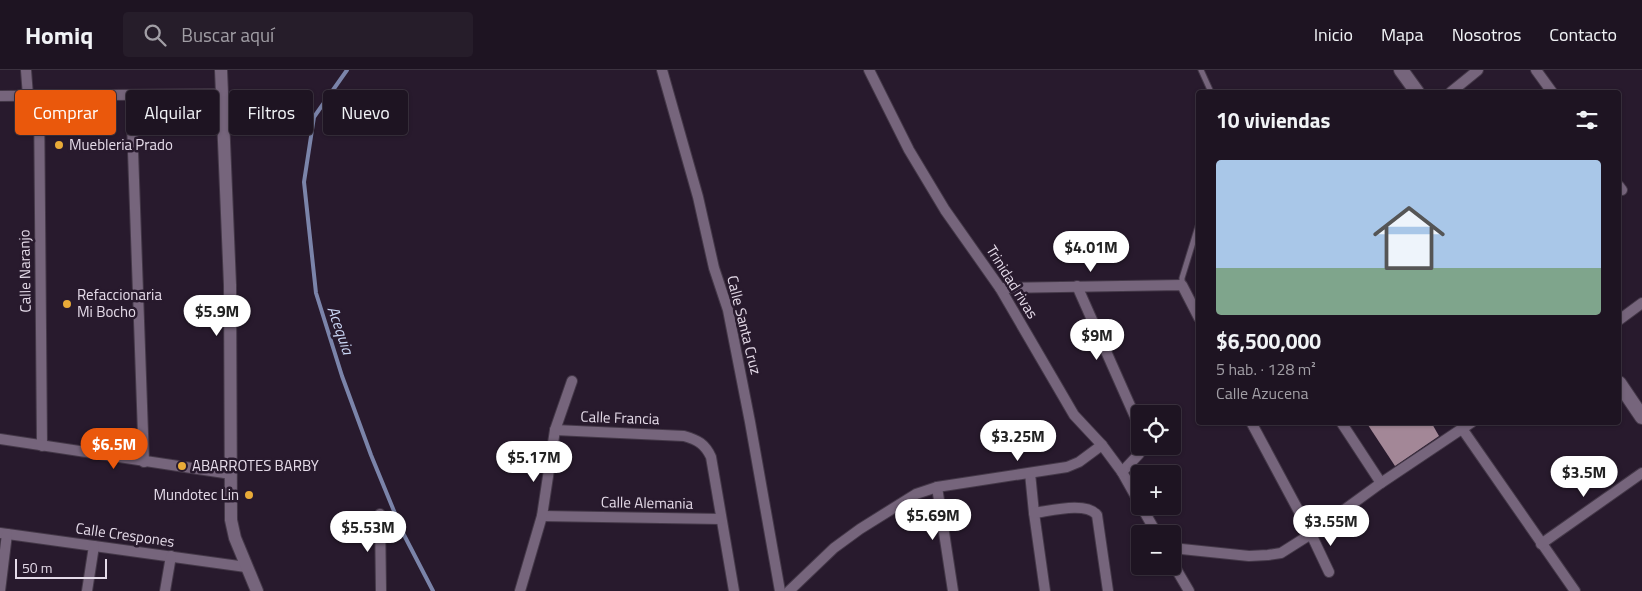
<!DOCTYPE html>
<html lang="es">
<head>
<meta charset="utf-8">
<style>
  :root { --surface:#1e1422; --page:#261d2a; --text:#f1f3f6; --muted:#a19ea5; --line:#3c3340; --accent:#ea580c }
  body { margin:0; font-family:"Titillium Web",sans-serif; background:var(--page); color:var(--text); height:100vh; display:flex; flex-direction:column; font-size:19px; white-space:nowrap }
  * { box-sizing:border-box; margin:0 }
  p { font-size:16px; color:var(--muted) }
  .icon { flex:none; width:28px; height:28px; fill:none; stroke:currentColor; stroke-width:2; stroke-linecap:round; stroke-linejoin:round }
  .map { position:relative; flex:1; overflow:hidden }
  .details { position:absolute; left:1196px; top:20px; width:425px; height:335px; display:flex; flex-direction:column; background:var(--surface); border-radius:5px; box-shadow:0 1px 4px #0004,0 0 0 1px var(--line) }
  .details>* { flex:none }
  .guide { position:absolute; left:15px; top:20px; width:475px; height:45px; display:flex; gap:10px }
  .fabs { position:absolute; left:1131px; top:335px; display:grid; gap:10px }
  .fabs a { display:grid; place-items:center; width:50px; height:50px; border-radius:5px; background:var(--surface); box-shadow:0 1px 4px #0004,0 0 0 1px var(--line); font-size:25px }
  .scale { position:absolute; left:15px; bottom:12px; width:92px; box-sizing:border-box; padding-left:5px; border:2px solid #e5dbe9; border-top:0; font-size:14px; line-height:18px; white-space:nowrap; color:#e5dbe9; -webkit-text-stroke:4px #281a2d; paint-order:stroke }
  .price { position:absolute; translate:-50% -42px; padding:0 11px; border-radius:18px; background:#fff; color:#222; font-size:16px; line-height:32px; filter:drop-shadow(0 1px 2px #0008) }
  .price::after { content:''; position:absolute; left:50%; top:30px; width:15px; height:11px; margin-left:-8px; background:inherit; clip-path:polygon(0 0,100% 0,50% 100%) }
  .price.on { background:var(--accent); color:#fff }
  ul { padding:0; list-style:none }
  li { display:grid; align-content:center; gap:10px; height:265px; padding:0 20px }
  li+li { border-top:1px solid var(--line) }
  li span { display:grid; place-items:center; height:155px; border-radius:5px; color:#555 }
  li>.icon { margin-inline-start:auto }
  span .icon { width:90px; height:90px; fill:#fffc; stroke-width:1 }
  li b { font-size:21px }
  h2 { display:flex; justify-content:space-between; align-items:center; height:60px; padding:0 20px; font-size:21px }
  .tag { padding:0 18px; border-radius:5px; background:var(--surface); box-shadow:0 1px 4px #0004,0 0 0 1px var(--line); font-size:18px; line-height:45px }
  .tag.on { background:var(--accent); color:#fff }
  header { display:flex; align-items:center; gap:30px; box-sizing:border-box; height:70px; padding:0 25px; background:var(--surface); border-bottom:1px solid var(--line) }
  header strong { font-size:24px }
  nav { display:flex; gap:28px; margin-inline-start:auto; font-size:18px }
  .search { width:350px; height:45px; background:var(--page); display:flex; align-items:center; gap:12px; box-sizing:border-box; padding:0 18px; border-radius:5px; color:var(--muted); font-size:19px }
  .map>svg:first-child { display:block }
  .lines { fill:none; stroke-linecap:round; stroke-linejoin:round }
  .stream { stroke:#7b84aa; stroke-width:4 }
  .building { fill:#a38797 }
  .service-casing { stroke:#443848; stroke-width:7 }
  .minor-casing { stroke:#443848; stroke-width:12 }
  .tertiary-casing { stroke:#443848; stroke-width:14 }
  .secondary-casing { stroke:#443848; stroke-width:16 }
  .service { stroke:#76657c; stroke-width:5 }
  .minor { stroke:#76657c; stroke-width:10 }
  .tertiary { stroke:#76657c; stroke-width:12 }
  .secondary { stroke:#76657c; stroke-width:14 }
  .poi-dot { fill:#e9ab38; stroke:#281a2d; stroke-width:2 }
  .labels { text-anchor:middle; stroke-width:5; stroke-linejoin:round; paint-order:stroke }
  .poi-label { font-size:15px; fill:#e5dbe9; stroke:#281a2d; text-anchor:start }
  .street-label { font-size:15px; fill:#e5dbe9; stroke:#281a2d }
  .water-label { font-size:16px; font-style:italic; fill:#cbd7f5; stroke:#281a2d }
</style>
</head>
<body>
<header>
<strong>Homiq</strong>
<div class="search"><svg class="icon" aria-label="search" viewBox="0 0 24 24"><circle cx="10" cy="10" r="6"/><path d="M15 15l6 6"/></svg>Buscar aquí</div>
<nav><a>Inicio</a><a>Mapa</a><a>Nosotros</a><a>Contacto</a></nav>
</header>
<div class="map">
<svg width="1642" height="521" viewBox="0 0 1642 521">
  <rect width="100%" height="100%" fill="#281a2d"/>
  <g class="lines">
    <path class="stream" d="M 347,0 L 314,47 L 304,112 L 316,223 L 342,306 L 371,385 L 403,463 L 433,521"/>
  </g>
  <path class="building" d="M 1366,352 L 1431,352 L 1439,366 L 1395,396 Z"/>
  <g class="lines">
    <defs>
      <g id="service">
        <path d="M 1201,0 L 1211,22"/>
        <path d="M 1182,215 L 1182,208 L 1199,153"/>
      </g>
      <g id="minor">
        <path d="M 26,0 L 28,26"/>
        <path d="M 662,0 L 698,127 L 714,198 L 728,240 L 750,352 L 780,521"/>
        <path d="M 869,0 L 909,80 L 945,140 L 1000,218 L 1074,345 L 1102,375 L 1122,402 L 1140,434"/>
        <path d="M 1536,0 L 1552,22"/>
        <path d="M 1451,22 L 1478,0"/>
        <path d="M 131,25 L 144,392"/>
        <path d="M 0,26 L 222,24"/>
        <path d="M 39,26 L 42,376"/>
        <path d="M 1619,116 L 1622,120"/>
        <path d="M 1077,216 L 1140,358"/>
        <path d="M 1000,218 L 1182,215 L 1199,248"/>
        <path d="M 1619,250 L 1642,233"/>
        <path d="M 1251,352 L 1311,464 L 1329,502"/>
        <path d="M 1341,352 L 1381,413"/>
        <path d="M 555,360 L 684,366 C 698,370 705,374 711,387 L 734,521"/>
        <path d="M 1463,360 L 1575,521"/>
        <path d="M 0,369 L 231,404"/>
        <path d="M 1122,402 L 1139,384 L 1142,376"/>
        <path d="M 1030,403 L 1034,443 L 1045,521"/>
        <path d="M 937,417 L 953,521"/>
        <path d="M 1141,436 L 1157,464"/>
        <path d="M 1034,443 C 1050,441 1086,431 1097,445 L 1108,521"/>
        <path d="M 380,444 L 381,521"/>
        <path d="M 542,446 L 721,449"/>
        <path d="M 0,463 L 246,497"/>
        <path d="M 1541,474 L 1642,403"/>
        <path d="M 1172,478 L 1249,486 L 1268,485 L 1281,483 L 1311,464 L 1381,413 L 1472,352"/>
        <path d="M 1172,492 L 1189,521"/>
        <path d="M 0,521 L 7,464"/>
        <path d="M 87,521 L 94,476"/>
        <path d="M 165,521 L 171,486"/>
        <path d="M 520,521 L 542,446 L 555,360 L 572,311"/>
        <path d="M 789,521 L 834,478 L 860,459 L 916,424 L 937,417 L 1067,397 L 1079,392 L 1102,375"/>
      </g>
      <path id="tertiary" d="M 221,0 L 230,215 L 231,450 L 235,468 L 257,521"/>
      <g id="secondary">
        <path d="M 1401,0 L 1417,22"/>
        <path d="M 1619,313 L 1642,347"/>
      </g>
    </defs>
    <use href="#service" class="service-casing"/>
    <use href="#minor" class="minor-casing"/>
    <use href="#tertiary" class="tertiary-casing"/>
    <use href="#secondary" class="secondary-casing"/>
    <use href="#service" class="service"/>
    <use href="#minor" class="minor"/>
    <use href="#tertiary" class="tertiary"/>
    <use href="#secondary" class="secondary"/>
  </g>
  <g class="poi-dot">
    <circle cx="59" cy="75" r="5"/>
    <circle cx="67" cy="234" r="5"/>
    <circle cx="182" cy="396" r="5"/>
    <circle cx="249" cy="425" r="5"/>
  </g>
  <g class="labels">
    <g class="poi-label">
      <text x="69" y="80">Muebleria Prado</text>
      <text x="77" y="230">Refaccionaria<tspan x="77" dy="17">Mi Bocho</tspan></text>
      <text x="192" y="401">ABARROTES BARBY</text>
      <text x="239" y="430" text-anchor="end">Mundotec Lin</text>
    </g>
    <g class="street-label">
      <text transform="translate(25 201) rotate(-91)" y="5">Calle Naranjo</text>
      <text transform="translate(1012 212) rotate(58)" y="5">Trinidad rivas</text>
      <text transform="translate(744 255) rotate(76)" y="5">Calle Santa Cruz</text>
      <text transform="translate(620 348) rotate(2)" y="5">Calle Francia</text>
      <text transform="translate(647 433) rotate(1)" y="5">Calle Alemania</text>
      <text transform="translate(125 465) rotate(8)" y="5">Calle Crespones</text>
    </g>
    <g class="water-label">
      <text transform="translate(341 260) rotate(71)" y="6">Acequia</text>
    </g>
  </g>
</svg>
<div class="fabs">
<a><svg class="icon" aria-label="locate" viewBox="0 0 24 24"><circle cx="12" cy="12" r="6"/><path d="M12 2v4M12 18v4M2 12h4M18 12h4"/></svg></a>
<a>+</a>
<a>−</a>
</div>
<div class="scale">50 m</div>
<b class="price" style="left:1091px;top:203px">$4.01M</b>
<b class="price" style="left:217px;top:267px">$5.9M</b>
<b class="price" style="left:1097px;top:291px">$9M</b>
<b class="price" style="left:1018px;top:392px">$3.25M</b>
<b class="price on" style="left:114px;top:400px">$6.5M</b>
<b class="price" style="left:534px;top:413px">$5.17M</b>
<b class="price" style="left:1584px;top:428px">$3.5M</b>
<b class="price" style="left:933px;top:471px">$5.69M</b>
<b class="price" style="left:1331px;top:477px">$3.55M</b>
<b class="price" style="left:368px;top:483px">$5.53M</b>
<div class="guide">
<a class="tag on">Comprar</a>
<a class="tag">Alquilar</a>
<a class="tag">Filtros</a>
<a class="tag">Nuevo</a>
</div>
<section class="details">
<h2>10 viviendas<svg class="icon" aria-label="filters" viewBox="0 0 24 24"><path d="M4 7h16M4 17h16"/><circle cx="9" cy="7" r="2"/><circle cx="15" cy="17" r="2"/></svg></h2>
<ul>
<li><span style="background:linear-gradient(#a9c7e8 70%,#7fa58c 0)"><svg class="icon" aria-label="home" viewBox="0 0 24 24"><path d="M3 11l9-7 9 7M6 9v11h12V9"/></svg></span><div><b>$6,500,000</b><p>5 hab. · 128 m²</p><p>Calle Azucena</p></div></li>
</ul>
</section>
</div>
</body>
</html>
